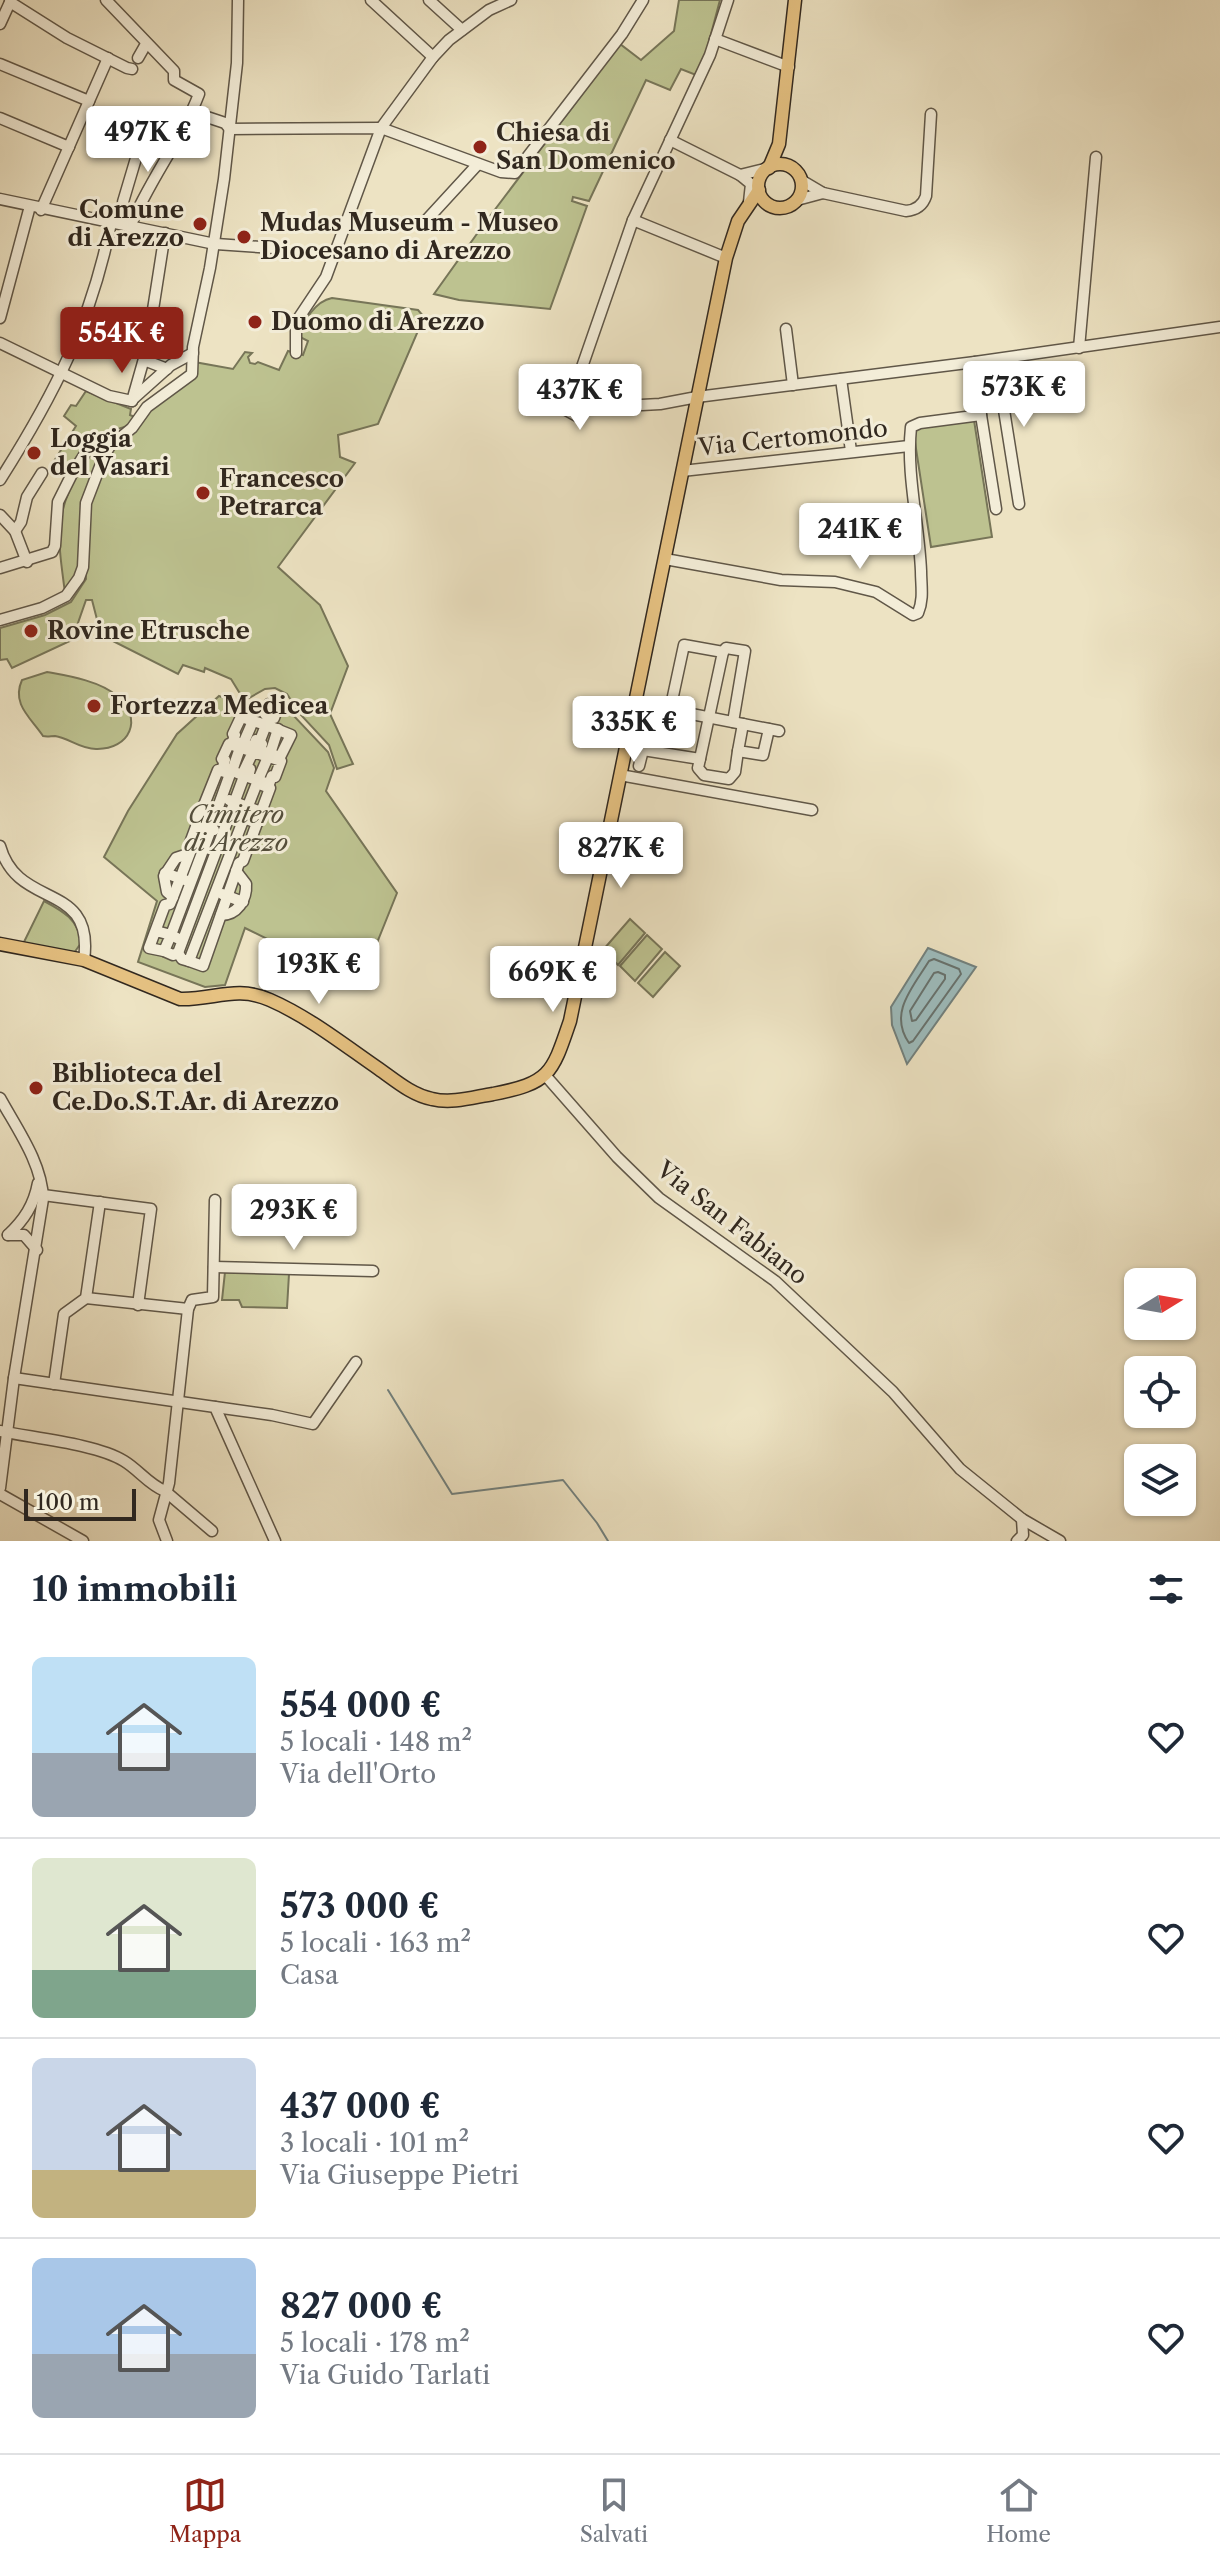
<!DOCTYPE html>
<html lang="it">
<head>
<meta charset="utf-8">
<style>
  :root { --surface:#fff; --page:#f2f2f3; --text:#1f2937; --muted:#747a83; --line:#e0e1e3; --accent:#8f2418 }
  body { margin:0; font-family:"Libre Caslon Text",serif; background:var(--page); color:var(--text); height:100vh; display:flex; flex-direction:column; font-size:30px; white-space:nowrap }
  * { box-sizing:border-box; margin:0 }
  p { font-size:26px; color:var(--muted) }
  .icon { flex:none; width:44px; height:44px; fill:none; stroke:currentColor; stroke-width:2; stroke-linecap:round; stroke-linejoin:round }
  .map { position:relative; height:1541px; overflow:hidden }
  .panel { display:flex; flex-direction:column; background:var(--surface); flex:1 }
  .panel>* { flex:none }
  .needle { width:52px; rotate:79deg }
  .fabs { position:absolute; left:1124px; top:1268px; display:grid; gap:16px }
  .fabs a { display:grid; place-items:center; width:72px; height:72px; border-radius:12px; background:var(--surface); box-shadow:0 2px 6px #0004; font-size:40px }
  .scale { position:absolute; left:24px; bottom:20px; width:112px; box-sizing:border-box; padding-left:8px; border:4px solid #31281f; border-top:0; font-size:22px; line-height:28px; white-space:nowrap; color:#31281f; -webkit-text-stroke:6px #f3edd8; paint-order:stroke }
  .price { position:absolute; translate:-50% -68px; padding:0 18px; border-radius:8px; background:#fff; color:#222; font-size:26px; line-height:52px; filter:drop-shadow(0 2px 4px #0008) }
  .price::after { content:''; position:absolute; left:50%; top:48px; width:24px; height:18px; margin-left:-12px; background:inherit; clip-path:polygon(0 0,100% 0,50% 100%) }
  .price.active { background:var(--accent); color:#fff }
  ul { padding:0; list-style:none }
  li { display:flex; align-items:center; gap:24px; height:200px; padding:0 32px }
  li+li { border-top:2px solid var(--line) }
  li span { display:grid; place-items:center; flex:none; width:224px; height:160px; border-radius:12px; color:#555 }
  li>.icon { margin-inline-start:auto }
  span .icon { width:96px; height:96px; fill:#fffc; stroke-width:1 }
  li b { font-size:34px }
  h2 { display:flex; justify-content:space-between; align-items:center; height:96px; padding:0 32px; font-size:34px }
  .dock { display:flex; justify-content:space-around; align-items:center; height:112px; border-top:2px solid var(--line); background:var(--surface); font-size:22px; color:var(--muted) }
  .dock a { display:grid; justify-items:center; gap:4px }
  .dock .active { color:var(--accent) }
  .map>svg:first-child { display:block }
  .green { fill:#bdc290; stroke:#777558; stroke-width:2 }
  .water { fill:#9dbcbd; stroke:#72817e; stroke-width:2 }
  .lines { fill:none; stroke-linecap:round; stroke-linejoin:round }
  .shore { stroke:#67726e; stroke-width:2 }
  .stream { stroke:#72817e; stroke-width:2 }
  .minor-casing { stroke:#605748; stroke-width:13 }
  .major-casing { stroke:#31281f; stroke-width:15 }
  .minor { stroke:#f3edd8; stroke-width:10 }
  .major { stroke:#e6c282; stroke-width:12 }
  .poi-dot { fill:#8f2418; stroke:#f3edd8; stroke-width:3 }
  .labels { text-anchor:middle; stroke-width:6; stroke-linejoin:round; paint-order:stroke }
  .poi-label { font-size:24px; font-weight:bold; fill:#31281f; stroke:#f3edd8; text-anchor:start }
  .street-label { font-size:24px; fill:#31281f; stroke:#f3edd8 }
  .park-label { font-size:24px; font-style:italic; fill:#544e3b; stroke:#f3edd8 }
</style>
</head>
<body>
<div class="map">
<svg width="1220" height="1541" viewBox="0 0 1220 1541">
  <rect width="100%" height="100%" fill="#ede3c3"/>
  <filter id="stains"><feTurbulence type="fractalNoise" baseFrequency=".0025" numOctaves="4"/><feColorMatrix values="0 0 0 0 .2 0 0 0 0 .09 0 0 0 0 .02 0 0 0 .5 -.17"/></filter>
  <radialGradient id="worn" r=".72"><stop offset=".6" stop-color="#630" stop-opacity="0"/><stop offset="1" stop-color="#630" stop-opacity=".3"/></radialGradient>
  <g class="green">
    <path d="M 679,0 L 720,0 L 706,53 L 696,75 L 681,69 L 670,90 L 646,80 L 589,201 L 573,197 L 572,201 L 587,206 L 550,309 L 459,300 L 434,294 L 484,224 L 620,44 L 641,60 L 674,31 Z"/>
    <path d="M 332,298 L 418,310 L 424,317 L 378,424 L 338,435 L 340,457 L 355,463 L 278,567 L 320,605 L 348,666 L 330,714 L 353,764 L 337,769 L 329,745 L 300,714 L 287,694 L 275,688 L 265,689 L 249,698 L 239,692 L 231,679 L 205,668 L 204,672 L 183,665 L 178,674 L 101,635 L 92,600 L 86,600 L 72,640 L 12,668 L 7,659 L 0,660 L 0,628 L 45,615 L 71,602 L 86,579 L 83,524 L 104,456 L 147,407 L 189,378 L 194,362 L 233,369 L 245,352 L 252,353 L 248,357 L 250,363 L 255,364 L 258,362 L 279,370 L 288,351 L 303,355 L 308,341 L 300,337 C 302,321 316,301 332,298 Z"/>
    <path d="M 86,391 L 131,409 L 130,415 L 135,417 L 128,426 L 93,436 L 71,470 L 54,461 L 76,426 L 64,416 L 71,405 L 76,406 Z"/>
    <path d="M 974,420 L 992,537 L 931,547 L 913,429 Z"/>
    <path d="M 104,445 L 108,445 L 92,473 L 81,566 L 65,593 C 59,545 52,517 79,472 C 86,460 91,450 104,445 Z"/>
    <path d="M 47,672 C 69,676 100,681 117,696 C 144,718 130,750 96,749 C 80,749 69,738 55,736 C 51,736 47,737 43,736 C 31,718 11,704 22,680 Z"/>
    <path d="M 219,696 L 248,707 L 261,704 L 294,716 L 328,752 L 334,768 L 326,791 L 397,893 L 360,985 L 245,928 L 225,985 L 205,987 L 138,962 L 157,901 L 104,857 L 128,811 L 177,734 Z"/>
    <path d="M 44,901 C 63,911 79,920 81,943 L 74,953 L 23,944 Z"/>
    <path d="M 630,919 L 645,933 L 618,965 L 603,950 Z"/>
    <path d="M 647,935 L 662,949 L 635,981 L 620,966 Z"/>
    <path d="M 665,952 L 680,966 L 653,997 L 638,983 Z"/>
    <path d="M 225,1272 L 289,1274 L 287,1308 L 242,1307 L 239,1300 L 222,1300 Z"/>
  </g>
  <path class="water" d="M 928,948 L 976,967 L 907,1064 L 892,1025 L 891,1007 Z"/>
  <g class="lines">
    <g class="shore">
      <path d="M 934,959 L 959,969 L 961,974 L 913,1041 L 909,1043 C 888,1013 913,987 929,961 Z"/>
      <path d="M 938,972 L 945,975 L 945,979 L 916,1020 L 912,1021 L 910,1011 L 934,973 Z"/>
    </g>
    <path class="stream" d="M 388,1390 L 452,1494 L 563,1480 L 597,1523 L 608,1541"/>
    <defs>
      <g id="minor">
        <path d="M 106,0 L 174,71 L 174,80 L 199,94 C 181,141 149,180 130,227"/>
        <path d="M 371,0 L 433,57"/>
        <path d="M 429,0 L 462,30"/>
        <path d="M 10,2 L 67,38 L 127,68 L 132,69"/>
        <path d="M 0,24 L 11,0"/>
        <path d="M 715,39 L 789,67"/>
        <path d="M 138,58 L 146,44"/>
        <path d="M 0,64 L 89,101"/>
        <path d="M 192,112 L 225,123 L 230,129"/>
        <path d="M 0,118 L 69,147"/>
        <path d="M 230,129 L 381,128 L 501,172 L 515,173 L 622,34 L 643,0"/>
        <path d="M 670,140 L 740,175 L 751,184 L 749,202"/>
        <path d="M 740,175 L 769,168"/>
        <path d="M 801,180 L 823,193 L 906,211 C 917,210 923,205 926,196 L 931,114"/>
        <path d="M 0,199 L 210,243"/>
        <path d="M 797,200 L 823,193"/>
        <path d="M 123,202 L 142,138"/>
        <path d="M 41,210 L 108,58"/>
        <path d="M 633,220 L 726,258"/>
        <path d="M 422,225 L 478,164"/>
        <path d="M 216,244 L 274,248"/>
        <path d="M 0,318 L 30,206"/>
        <path d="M 786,329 L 793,385"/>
        <path d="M 0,343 L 109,396 L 132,401"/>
        <path d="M 1079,348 L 1096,157"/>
        <path d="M 296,353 L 296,322 L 326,277 L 381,128 L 433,57 L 449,40 L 489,10 L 511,0"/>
        <path d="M 144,360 L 167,369"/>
        <path d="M 841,379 L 851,451"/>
        <path d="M 573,393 L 584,397 L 587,404 L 585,411 L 577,416 L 566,410 L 565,400 L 573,393 L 633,220 L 710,55 L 728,0"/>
        <path d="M 133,399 L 171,365 L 193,353"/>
        <path d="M 132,401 L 147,348 L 165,233"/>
        <path d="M 980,406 L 1000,405 L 1004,410 L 1019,504"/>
        <path d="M 586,408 L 660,404 L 697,397 L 975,362 L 1220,327"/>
        <path d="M 981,415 L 996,509"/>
        <path d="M 682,471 L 909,446"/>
        <path d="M 0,480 C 54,395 91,323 111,223"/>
        <path d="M 0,515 L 15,531 L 27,562"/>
        <path d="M 15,531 L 21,522 L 27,497 L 42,473"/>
        <path d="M 665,559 L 781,580 L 835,582 L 876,592 L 913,615 L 918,613 C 924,599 921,585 921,571 C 919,523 906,474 911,427 L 920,423 L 981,415 L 975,362"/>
        <path d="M 0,568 L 52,552 L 55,546 L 58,502 L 72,474 L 88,449 L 96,441 L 120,437"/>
        <path d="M 0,620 L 42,608 L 66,596 L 79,578 L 83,567 L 86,503 L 104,456 L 110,446 L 132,428 L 147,407 L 192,374 L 193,347 L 210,268 L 224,179 L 237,63 L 238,0"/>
        <path d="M 723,652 L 726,648 L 745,651 L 733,722"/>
        <path d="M 635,703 L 779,731"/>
        <path d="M 652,707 L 643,750 L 700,759"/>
        <path d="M 670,710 L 684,645 L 723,652 L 698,768 L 704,775 L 729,779 L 735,772 L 738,751"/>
        <path d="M 743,724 L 738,751 L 763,755 L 769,729"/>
        <path d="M 266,725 L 291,735 L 280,757 L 259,750 L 262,744 L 259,743 Z"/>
        <path d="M 259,741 L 256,740 L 253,747 L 233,741 L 235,735 L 233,734 L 241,717 L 266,725 L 269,718 L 274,718 L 278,707 L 269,704 L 265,714 L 269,718"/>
        <path d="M 243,744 L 253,721"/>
        <path d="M 270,754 L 278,729"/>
        <path d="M 639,766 L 643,750"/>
        <path d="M 248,768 L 250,769 L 248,777 L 269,784 L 272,776 L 275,777 L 281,761 L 229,744 L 222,759 L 225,760 L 223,767 L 242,775 L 253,752"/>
        <path d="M 232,771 L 240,748"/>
        <path d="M 620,775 L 812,810"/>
        <path d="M 258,780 L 268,757"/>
        <path d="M 229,800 L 261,812"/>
        <path d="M 204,805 L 218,770 L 228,773"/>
        <path d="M 246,811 L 257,783"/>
        <path d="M 257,823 L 270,788 L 262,785"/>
        <path d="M 0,846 C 18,911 95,880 84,960"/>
        <path d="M 165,873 L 185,880"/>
        <path d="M 222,894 L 243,902"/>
        <path d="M 173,897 L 167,892 L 164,876 L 176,858 L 188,854"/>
        <path d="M 221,915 C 237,915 247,900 246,884 L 236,871"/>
        <path d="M 156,931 L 171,935 L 164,951 L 149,948 L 165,905 L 170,904 L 173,897 L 193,845 L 190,843 L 204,805 L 217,810 L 211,829 L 197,823"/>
        <path d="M 177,938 L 171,935 L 211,829 L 214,830"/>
        <path d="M 164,951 L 173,955 L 178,953 L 182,959 L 189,961 L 244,818 L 230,814 L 243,779"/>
        <path d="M 178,953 L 230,814 L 217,810 L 230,774"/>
        <path d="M 189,961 L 203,966 L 239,863 L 243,861 L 257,823 L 244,818"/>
        <path d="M 545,1075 L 617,1157 L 659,1198 L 775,1281 L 893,1392 L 960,1469 L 1022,1519 L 1060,1541"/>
        <path d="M 0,1098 C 17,1129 42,1163 43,1199 L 14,1378 L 0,1488"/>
        <path d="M 43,1195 L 151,1209 L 138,1305"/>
        <path d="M 8,1235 C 24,1220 34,1205 38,1183"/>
        <path d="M 8,1235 L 24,1235 L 37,1250"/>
        <path d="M 214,1267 L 373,1271"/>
        <path d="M 86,1298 L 188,1309"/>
        <path d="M 14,1378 L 215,1407 L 275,1541"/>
        <path d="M 54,1384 L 64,1314 L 86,1298 L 100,1202"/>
        <path d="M 215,1407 L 272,1415 L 313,1424 L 356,1362"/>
        <path d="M 0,1431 C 33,1438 97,1444 124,1461 C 139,1470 149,1485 165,1491 L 212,1531"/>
        <path d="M 0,1494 L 83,1541"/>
        <path d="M 167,1541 L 159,1520 L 169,1483 L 188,1309 L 192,1300 L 213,1297 L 215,1200"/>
        <path d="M 1017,1541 L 1023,1535 L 1022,1519"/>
      </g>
      <g id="major">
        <circle cx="780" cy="186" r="22"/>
        <path d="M 769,168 L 779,144 L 795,0"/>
        <path d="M 0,944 L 84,960 L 180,999 C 214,1000 236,985 270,1000 C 309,1017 344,1045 379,1069 C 396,1081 412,1095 432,1099 C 452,1104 474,1097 493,1094 C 550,1083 552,1074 570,1021 L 726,258 L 738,221 L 759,190"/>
      </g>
    </defs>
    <use href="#minor" class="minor-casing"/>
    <use href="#major" class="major-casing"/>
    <use href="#minor" class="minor"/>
    <use href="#major" class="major"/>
  </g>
  <g class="poi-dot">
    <circle cx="480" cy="147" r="8"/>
    <circle cx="200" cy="224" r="8"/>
    <circle cx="244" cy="237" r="8"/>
    <circle cx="255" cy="322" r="8"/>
    <circle cx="34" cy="453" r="8"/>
    <circle cx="203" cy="493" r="8"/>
    <circle cx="31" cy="631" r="8"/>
    <circle cx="94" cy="706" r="8"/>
    <circle cx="36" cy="1088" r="8"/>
  </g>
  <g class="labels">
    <g class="poi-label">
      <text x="496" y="141">Chiesa di<tspan x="496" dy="28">San Domenico</tspan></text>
      <text x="184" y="218" text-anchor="end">Comune<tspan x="184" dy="28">di Arezzo</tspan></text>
      <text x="260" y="231">Mudas Museum - Museo<tspan x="260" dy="28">Diocesano di Arezzo</tspan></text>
      <text x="271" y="330">Duomo di Arezzo</text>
      <text x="50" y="447">Loggia<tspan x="50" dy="28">del Vasari</tspan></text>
      <text x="219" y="487">Francesco<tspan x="219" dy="28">Petrarca</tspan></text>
      <text x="47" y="639">Rovine Etrusche</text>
      <text x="110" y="714">Fortezza Medicea</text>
      <text x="52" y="1082">Biblioteca del<tspan x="52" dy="28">Ce.Do.S.T.Ar. di Arezzo</tspan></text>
    </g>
    <g class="street-label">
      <text transform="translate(793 438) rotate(-6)" y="8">Via Certomondo</text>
      <text transform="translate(732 1223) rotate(38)" y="8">Via San Fabiano</text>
    </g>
    <g class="park-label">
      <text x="236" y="823">Cimitero<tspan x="236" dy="28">di Arezzo</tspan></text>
    </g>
  </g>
  <rect width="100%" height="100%" filter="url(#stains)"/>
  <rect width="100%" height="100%" fill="url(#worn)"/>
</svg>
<div class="fabs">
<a><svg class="needle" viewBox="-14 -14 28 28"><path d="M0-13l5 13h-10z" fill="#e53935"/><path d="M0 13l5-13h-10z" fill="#747a83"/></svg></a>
<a><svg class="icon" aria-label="locate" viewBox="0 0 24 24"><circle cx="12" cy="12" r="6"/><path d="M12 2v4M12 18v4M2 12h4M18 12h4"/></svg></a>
<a><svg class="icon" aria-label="layers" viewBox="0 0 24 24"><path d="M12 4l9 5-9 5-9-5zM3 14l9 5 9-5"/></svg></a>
</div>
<div class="scale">100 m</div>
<b class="price" style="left:148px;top:174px">497K €</b>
<b class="price active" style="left:122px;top:375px">554K €</b>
<b class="price" style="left:1024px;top:429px">573K €</b>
<b class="price" style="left:580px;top:432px">437K €</b>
<b class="price" style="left:860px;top:571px">241K €</b>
<b class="price" style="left:634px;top:764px">335K €</b>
<b class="price" style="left:621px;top:890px">827K €</b>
<b class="price" style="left:319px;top:1006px">193K €</b>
<b class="price" style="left:553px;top:1014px">669K €</b>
<b class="price" style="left:294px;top:1252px">293K €</b>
</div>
<section class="panel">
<h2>10 immobili<svg class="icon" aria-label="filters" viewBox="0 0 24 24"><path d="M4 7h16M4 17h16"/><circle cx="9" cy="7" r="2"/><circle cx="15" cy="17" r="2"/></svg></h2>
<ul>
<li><span style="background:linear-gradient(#bfe0f5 60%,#9aa5b1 0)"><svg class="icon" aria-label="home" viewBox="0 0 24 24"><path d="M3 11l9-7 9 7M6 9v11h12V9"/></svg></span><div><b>554 000 €</b><p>5 locali · 148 m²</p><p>Via dell'Orto</p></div><svg class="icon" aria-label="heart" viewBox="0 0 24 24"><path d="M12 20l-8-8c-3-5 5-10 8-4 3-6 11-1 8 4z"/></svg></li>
<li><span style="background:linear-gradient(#dfe7d0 70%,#7fa58c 0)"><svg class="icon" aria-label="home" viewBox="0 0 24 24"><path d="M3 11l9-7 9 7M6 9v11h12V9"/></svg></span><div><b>573 000 €</b><p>5 locali · 163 m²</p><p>Casa</p></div><svg class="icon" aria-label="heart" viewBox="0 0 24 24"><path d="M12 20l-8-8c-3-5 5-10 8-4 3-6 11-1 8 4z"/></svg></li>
<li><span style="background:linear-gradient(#c9d6e8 70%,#c2b280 0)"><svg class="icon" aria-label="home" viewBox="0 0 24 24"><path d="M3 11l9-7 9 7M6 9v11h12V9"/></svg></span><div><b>437 000 €</b><p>3 locali · 101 m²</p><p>Via Giuseppe Pietri</p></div><svg class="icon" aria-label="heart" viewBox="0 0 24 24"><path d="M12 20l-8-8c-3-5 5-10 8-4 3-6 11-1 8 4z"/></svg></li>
<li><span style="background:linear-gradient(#a9c7e8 60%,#9aa5b1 0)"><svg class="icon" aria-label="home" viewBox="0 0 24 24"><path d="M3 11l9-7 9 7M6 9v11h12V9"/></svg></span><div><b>827 000 €</b><p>5 locali · 178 m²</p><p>Via Guido Tarlati</p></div><svg class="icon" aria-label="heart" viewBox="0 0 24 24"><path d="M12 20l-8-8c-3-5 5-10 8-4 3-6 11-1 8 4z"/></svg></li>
</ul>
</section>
<nav class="dock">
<a class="active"><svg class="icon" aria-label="map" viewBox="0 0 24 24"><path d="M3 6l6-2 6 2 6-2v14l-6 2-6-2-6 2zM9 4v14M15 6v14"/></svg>Mappa</a>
<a><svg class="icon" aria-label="saved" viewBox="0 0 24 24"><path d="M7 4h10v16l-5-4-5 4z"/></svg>Salvati</a>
<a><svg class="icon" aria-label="home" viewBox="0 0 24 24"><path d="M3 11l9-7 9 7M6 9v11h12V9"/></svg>Home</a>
</nav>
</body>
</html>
